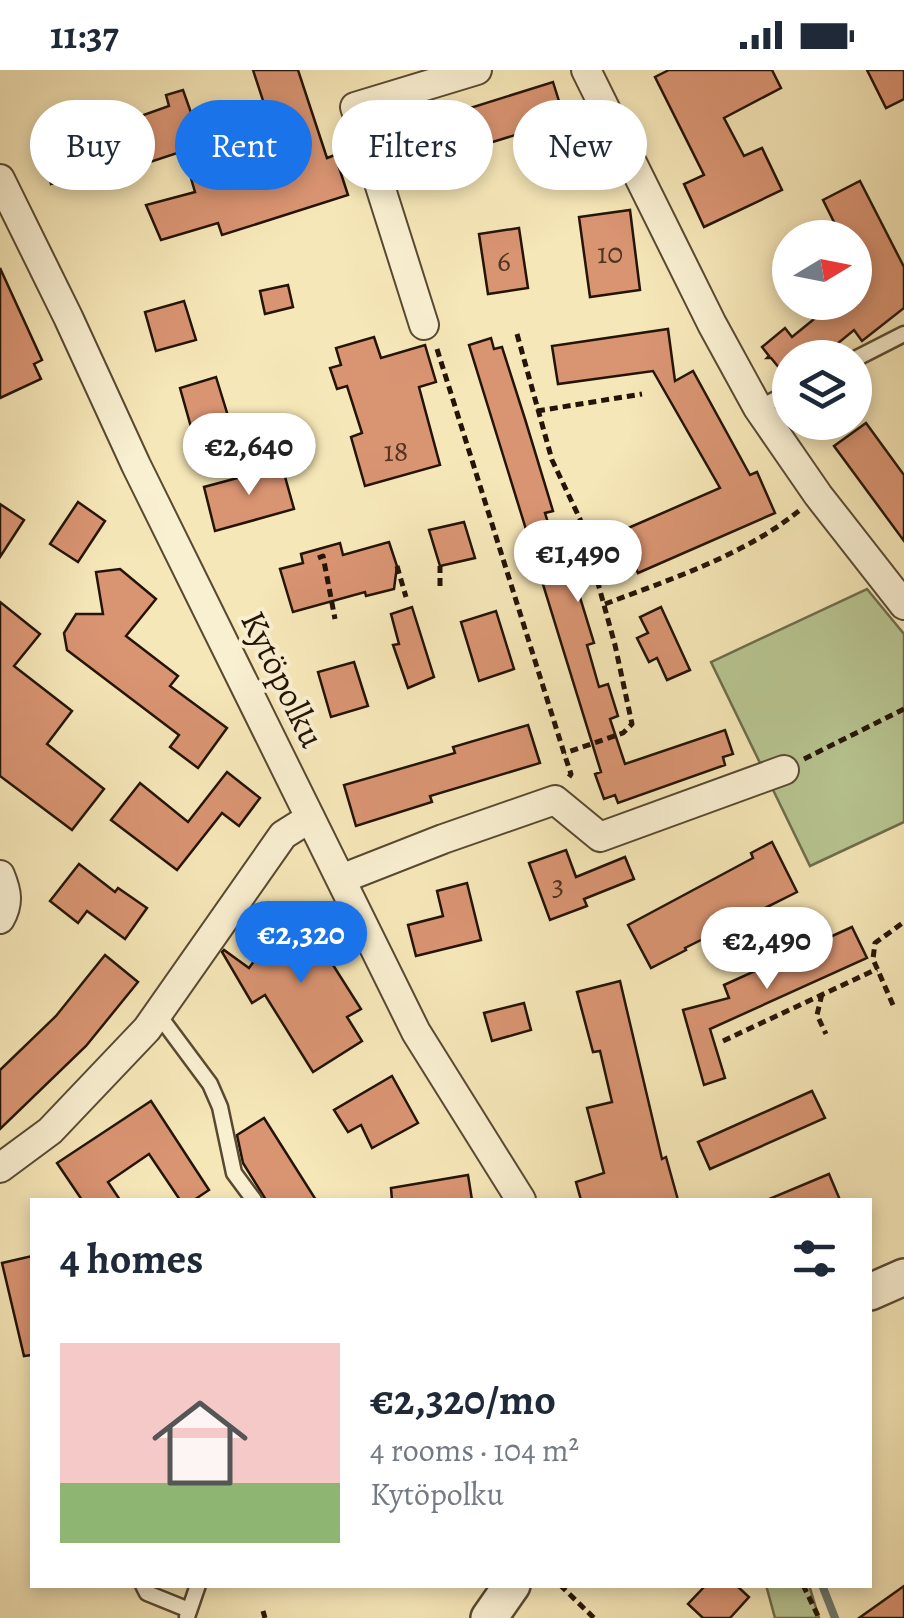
<!DOCTYPE html>
<html lang="en">
<head>
<meta charset="utf-8">
<style>
  :root { --surface:#fff; --page:#f6f6f7; --text:#1f2937; --muted:#747a83; --accent:#1a73e8 }
  body { margin:0; font-family:Alegreya,serif; background:var(--page); color:var(--text); height:100vh; display:flex; flex-direction:column; font-size:38px; white-space:nowrap }
  * { box-sizing:border-box; margin:0 }
  p { font-size:32px; color:var(--muted) }
  .icon { flex:none; width:55px; height:55px; fill:none; stroke:currentColor; stroke-width:2; stroke-linecap:round; stroke-linejoin:round }
  .map { position:relative; flex:1; overflow:hidden }
  .drawer { position:absolute; left:30px; top:1128px; width:842px; height:390px; display:flex; flex-direction:column; background:var(--surface); border-radius:0px; box-shadow:0 5px 15px #0003 }
  .drawer>* { flex:none }
  .hud { position:absolute; left:30px; top:30px; width:845px; height:90px; display:flex; gap:20px }
  .needle { width:65px; rotate:80deg }
  .tools { position:absolute; left:772px; top:150px; display:grid; gap:20px }
  .tools a { display:grid; place-items:center; width:100px; height:100px; border-radius:50%; background:var(--surface); box-shadow:0 5px 15px #0003; font-size:50px }
  .price { position:absolute; translate:-50% -85px; padding:0 22px; border-radius:35px; background:#fff; color:#222; font-size:32px; line-height:65px; filter:drop-shadow(0 2px 5px #0008) }
  .price::after { content:''; position:absolute; left:50%; top:60px; width:30px; height:22px; margin-left:-15px; background:inherit; clip-path:polygon(0 0,100% 0,50% 100%) }
  .price.active { background:var(--accent); color:#fff }
  ul { padding:0; list-style:none }
  li { display:flex; align-items:center; gap:30px; height:250px; padding:0 30px }
  li span { display:grid; place-items:center; flex:none; width:280px; height:200px; border-radius:0px; color:#555 }
  li>.icon { margin-inline-start:auto }
  span .icon { width:120px; height:120px; fill:#fffc; stroke-width:1 }
  li b { font-size:42px }
  h2 { display:flex; justify-content:space-between; align-items:center; height:120px; padding:0 30px; font-size:42px }
  .chip { padding:0 35px; border-radius:45px; background:var(--surface); box-shadow:0 5px 15px #0003; font-size:35px; line-height:90px }
  .chip.active { background:var(--accent); color:#fff }
  .status { display:flex; justify-content:space-between; align-items:center; height:70px; padding:0 50px; background:var(--surface); direction:ltr }
  .status svg { height:28px; fill:currentColor }
  .map>svg:first-child { display:block }
  .green { fill:#b8c692; stroke:#6e6d4c; stroke-width:2.5 }
  .lines { fill:none; stroke-linecap:round; stroke-linejoin:round }
  .stream { stroke:#6e7a71; stroke-width:8 }
  .building { fill:#d99472; stroke:#241406; stroke-width:2.5 }
  .service-casing { stroke:#584932; stroke-width:19 }
  .minor-casing { stroke:#584932; stroke-width:32 }
  .tertiary-casing { stroke:#584932; stroke-width:40 }
  .path { stroke:#241406; stroke-width:5; stroke-dasharray:8 5; stroke-linecap:butt }
  .service { stroke:#f9efd1; stroke-width:14 }
  .minor { stroke:#f9efd1; stroke-width:28 }
  .tertiary { stroke:#f9efd1; stroke-width:35 }
  .labels { text-anchor:middle; stroke-width:8; stroke-linejoin:round; paint-order:stroke }
  .number-label { font-size:30px; fill:#513421 }
  .street-label { font-size:35px; fill:#241406; stroke:#f9efd1 }
</style>
</head>
<body>
<div class="status"><b>11:37</b><svg viewBox="0 0 49 12"><path d="M0 12V9h3v3zM5 12V6h3v6zM10 12V3h3v9zM15 12V0h3v12zM26 1h20v11H26zM47 4h2v5h-2z"/></svg></div>
<div class="map">
<svg width="904" height="1548" viewBox="0 0 904 1548">
  <rect width="100%" height="100%" fill="#f6e7b8"/>
  <filter id="stains"><feTurbulence type="fractalNoise" baseFrequency=".002" numOctaves="4"/><feColorMatrix values="0 0 0 0 .2 0 0 0 0 .09 0 0 0 0 .02 0 0 0 .5 -.17"/></filter>
  <radialGradient id="worn" r=".72"><stop offset=".6" stop-color="#630" stop-opacity="0"/><stop offset="1" stop-color="#630" stop-opacity=".3"/></radialGradient>
  <g class="green">
    <path d="M 867,519 L 904,564 L 904,752 L 810,796 L 711,592 Z"/>
    <path d="M 766,1515 L 809,1515 L 819,1548 L 775,1548 Z"/>
  </g>
  <g class="lines">
    <path class="stream" d="M 822,1515 L 835,1548"/>
  </g>
  <g class="building">
    <path d="M 253,0 L 298,0 L 327,88 L 335,85 L 348,125 L 222,165 L 218,153 L 161,170 L 146,135 L 195,122 L 183,81 L 108,106 L 106,100 L 51,114 L 44,86 L 97,73 L 93,63 L 169,36 L 166,25 L 183,20 L 213,105 L 235,99 L 240,116 L 286,101 Z"/>
    <path d="M 669,0 L 772,0 L 781,18 L 724,48 L 744,86 L 762,78 L 782,120 L 704,157 L 684,114 L 704,105 L 655,7 Z"/>
    <path d="M 867,0 L 904,0 L 904,29 L 886,38 Z"/>
    <path d="M 553,12 L 578,92 L 551,100 L 538,58 L 476,77 L 479,89 L 440,100 L 425,48 L 463,37 L 464,40 Z"/>
    <path d="M 860,111 L 904,197 L 904,238 L 862,271 L 854,260 L 820,288 L 790,288 L 790,311 L 771,288 L 767,288 L 769,286 L 762,277 L 785,258 L 792,267 L 835,232 L 855,232 L 855,168 L 842,168 L 823,130 Z"/>
    <path d="M 630,140 L 640,220 L 590,227 L 579,147 Z"/>
    <path d="M 519,158 L 528,218 L 488,224 L 479,164 Z"/>
    <path d="M 0,198 L 42,290 L 34,294 L 41,309 L 0,328 Z"/>
    <path d="M 288,215 L 293,237 L 265,244 L 260,221 Z"/>
    <path d="M 184,231 L 196,270 L 156,281 L 145,242 Z"/>
    <path d="M 668,259 L 675,311 L 693,301 L 750,405 L 757,402 L 775,443 L 638,503 L 619,462 L 720,418 L 653,301 L 558,314 L 552,276 Z"/>
    <path d="M 374,267 L 381,288 L 425,275 L 436,312 L 419,317 L 440,395 L 365,416 L 351,367 L 362,363 L 347,316 L 337,319 L 330,298 L 341,295 L 336,278 Z"/>
    <path d="M 491,268 L 494,279 L 502,277 L 525,349 L 553,441 L 545,443 L 558,485 L 566,482 L 594,573 L 587,575 L 599,617 L 608,614 L 618,646 L 610,649 L 625,694 L 725,660 L 733,684 L 723,687 L 725,695 L 618,733 L 615,725 L 604,729 L 595,704 L 601,702 L 469,275 Z"/>
    <path d="M 216,307 L 228,346 L 191,357 L 180,318 Z"/>
    <path d="M 866,353 L 904,405 L 904,471 L 834,376 Z"/>
    <path d="M 282,396 L 294,439 L 215,461 L 204,417 Z"/>
    <path d="M 78,432 L 105,451 L 78,492 L 50,474 Z"/>
    <path d="M 0,434 L 24,450 L 0,487 Z"/>
    <path d="M 464,452 L 475,488 L 440,496 L 429,460 Z"/>
    <path d="M 389,472 L 397,496 L 394,519 L 366,526 L 365,522 L 293,542 L 280,499 L 303,493 L 301,484 L 340,473 L 343,485 Z"/>
    <path d="M 120,499 L 156,529 L 126,566 L 178,606 L 170,616 L 227,658 L 198,698 L 170,677 L 179,665 L 67,580 L 64,563 L 76,544 L 103,544 L 96,502 Z"/>
    <path d="M 0,532 L 40,564 L 14,596 L 72,641 L 47,674 L 104,719 L 72,760 L 0,706 Z"/>
    <path d="M 412,537 L 434,607 L 408,618 L 393,575 L 399,574 L 391,544 Z"/>
    <path d="M 661,537 L 690,600 L 667,610 L 657,588 L 649,592 L 637,568 L 648,563 L 640,547 Z"/>
    <path d="M 496,541 L 514,599 L 479,611 L 461,552 Z"/>
    <path d="M 354,592 L 368,636 L 331,647 L 318,602 Z"/>
    <path d="M 528,655 L 540,693 L 430,726 L 432,732 L 356,756 L 344,715 L 455,683 L 453,677 Z"/>
    <path d="M 227,702 L 260,728 L 239,756 L 222,743 L 177,800 L 111,750 L 140,713 L 188,752 Z"/>
    <path d="M 772,772 L 797,822 L 685,878 L 686,880 L 651,898 L 628,855 L 753,788 L 751,783 Z"/>
    <path d="M 566,780 L 576,807 L 625,787 L 634,809 L 584,829 L 587,836 L 550,850 L 529,793 Z"/>
    <path d="M 79,794 L 115,822 L 118,818 L 147,838 L 125,869 L 87,841 L 78,853 L 50,831 Z"/>
    <path d="M 467,813 L 481,870 L 416,886 L 408,855 L 443,846 L 437,821 Z"/>
    <path d="M 274,836 L 285,855 L 312,841 L 332,880 L 326,884 L 361,939 L 347,947 L 362,971 L 313,1002 L 265,925 L 252,933 L 222,882 L 224,880 L 249,898 L 268,872 L 245,854 Z"/>
    <path d="M 852,857 L 867,888 L 710,959 L 725,1008 L 704,1015 L 683,940 L 729,928 L 724,915 Z"/>
    <path d="M 105,885 L 138,912 L 86,976 L 0,1059 L 0,1000 L 56,946 Z"/>
    <path d="M 620,911 L 662,1089 L 666,1087 L 678,1130 L 581,1130 L 576,1112 L 604,1103 L 587,1038 L 612,1032 L 600,981 L 593,982 L 577,922 Z"/>
    <path d="M 524,933 L 531,960 L 492,971 L 484,943 Z"/>
    <path d="M 392,1006 L 418,1053 L 372,1078 L 361,1055 L 348,1062 L 334,1040 Z"/>
    <path d="M 812,1021 L 825,1048 L 710,1099 L 698,1072 Z"/>
    <path d="M 151,1031 L 209,1120 L 194,1130 L 180,1130 L 149,1084 L 108,1112 L 120,1130 L 82,1130 L 57,1093 Z"/>
    <path d="M 264,1048 L 316,1130 L 266,1130 L 243,1093 L 237,1065 Z"/>
    <path d="M 829,1104 L 840,1130 L 769,1130 L 769,1129 Z"/>
    <path d="M 468,1105 L 472,1130 L 392,1130 L 391,1118 Z"/>
    <path d="M 32,1186 L 32,1285 L 24,1286 L 2,1193 Z"/>
    <path d="M 706,1515 L 736,1515 L 749,1527 L 730,1548 L 703,1548 L 688,1534 Z"/>
    <path d="M 904,1516 L 904,1548 L 859,1548 Z"/>
  </g>
  <g class="lines">
    <defs>
      <g id="service">
        <path d="M 855,289 L 904,264"/>
        <path d="M 758,338 L 790,322"/>
        <path d="M 158,944 L 210,1014 L 220,1037 L 234,1103 L 254,1130"/>
        <path d="M 143,1515 L 147,1523 L 189,1540"/>
        <path d="M 187,1547 L 198,1515"/>
      </g>
      <g id="minor">
        <path d="M 586,0 L 712,254 L 758,338 L 818,425 L 904,535"/>
        <path d="M 0,109 L 68,247 L 136,395 L 416,962 L 521,1130"/>
        <path d="M 424,255 L 355,37 L 477,0"/>
        <path d="M 0,805 C 7,822 9,833 0,849"/>
        <path d="M 341,809 L 443,769 L 555,730 L 600,767 L 784,700"/>
        <path d="M 0,1098 L 50,1061 L 147,959 L 283,765 L 310,748"/>
      </g>
      <g id="tertiary">
        <path d="M 870,1222 L 904,1207"/>
        <path d="M 489,1548 L 512,1515"/>
      </g>
    </defs>
    <use href="#service" class="service-casing"/>
    <use href="#minor" class="minor-casing"/>
    <use href="#tertiary" class="tertiary-casing"/>
    <g class="path">
      <path d="M 517,264 L 552,390 L 580,449 L 588,477 L 615,575 L 632,654 L 623,663 L 565,683"/>
      <path d="M 437,279 L 564,683 L 571,704 L 569,707"/>
      <path d="M 537,341 L 642,324"/>
      <path d="M 318,488 L 323,486 L 335,549"/>
      <path d="M 397,496 L 406,527"/>
      <path d="M 440,516 L 440,496"/>
      <path d="M 605,534 C 671,509 745,485 800,440"/>
      <path d="M 804,689 L 904,639"/>
      <path d="M 822,924 L 817,945 L 826,964"/>
      <path d="M 893,935 L 873,889 L 875,873 L 904,852"/>
      <path d="M 723,971 L 877,899"/>
      <path d="M 870,1353 L 871,1353"/>
      <path d="M 560,1515 L 594,1548"/>
      <path d="M 803,1515 L 819,1548"/>
      <path d="M 263,1541 L 265,1548"/>
    </g>
    <use href="#service" class="service"/>
    <use href="#minor" class="minor"/>
    <use href="#tertiary" class="tertiary"/>
  </g>
  <g class="labels">
    <g class="number-label">
      <text x="610" y="193">10</text>
      <text x="504" y="201">6</text>
      <text x="396" y="391">18</text>
      <text x="558" y="825">3</text>
    </g>
    <g class="street-label">
      <text transform="translate(283 609) rotate(64)" y="12">Kytöpolku</text>
    </g>
  </g>
  <rect width="100%" height="100%" filter="url(#stains)"/>
  <rect width="100%" height="100%" fill="url(#worn)"/>
</svg>
<div class="tools">
<a><svg class="needle" viewBox="-14 -14 28 28"><path d="M0-13l5 13h-10z" fill="#e53935"/><path d="M0 13l5-13h-10z" fill="#747a83"/></svg></a>
<a><svg class="icon" aria-label="layers" viewBox="0 0 24 24"><path d="M12 4l9 5-9 5-9-5zM3 14l9 5 9-5"/></svg></a>
</div>
<b class="price" style="left:249px;top:428px">€2,640</b>
<b class="price" style="left:578px;top:535px">€1,490</b>
<b class="price active" style="left:301px;top:916px">€2,320</b>
<b class="price" style="left:767px;top:922px">€2,490</b>
<div class="hud">
<a class="chip">Buy</a>
<a class="chip active">Rent</a>
<a class="chip">Filters</a>
<a class="chip">New</a>
</div>
<section class="drawer">
<h2>4 homes<svg class="icon" aria-label="filters" viewBox="0 0 24 24"><path d="M4 7h16M4 17h16"/><circle cx="9" cy="7" r="2"/><circle cx="15" cy="17" r="2"/></svg></h2>
<ul>
<li><span style="background:linear-gradient(#f6c9c9 70%,#8fb573 0)"><svg class="icon" aria-label="home" viewBox="0 0 24 24"><path d="M3 11l9-7 9 7M6 9v11h12V9"/></svg></span><div><b>€2,320/mo</b><p>4 rooms · 104 m²</p><p>Kytöpolku</p></div></li>
</ul>
</section>
</div>
</body>
</html>
